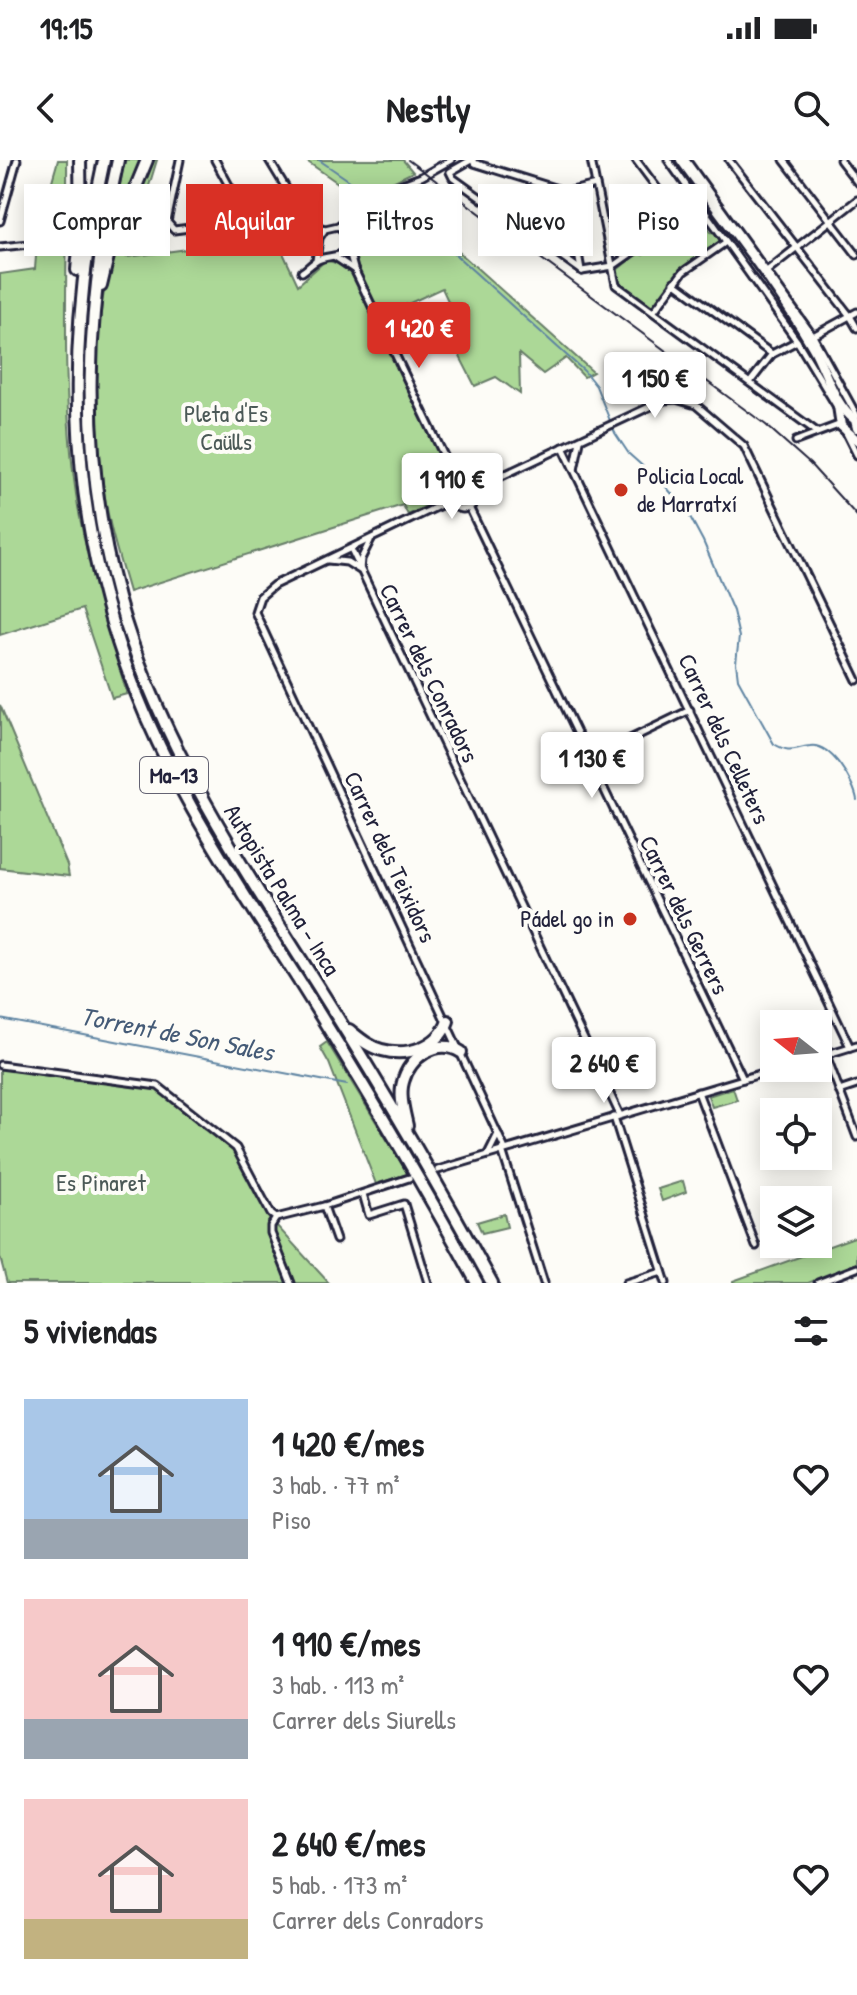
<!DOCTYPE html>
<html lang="es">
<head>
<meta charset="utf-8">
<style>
  :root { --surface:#fff; --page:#f6f6f6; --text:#202124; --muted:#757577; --accent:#d93025 }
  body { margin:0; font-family:"Patrick Hand",sans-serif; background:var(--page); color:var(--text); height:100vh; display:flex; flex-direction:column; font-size:30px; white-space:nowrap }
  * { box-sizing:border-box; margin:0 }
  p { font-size:26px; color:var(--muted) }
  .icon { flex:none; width:44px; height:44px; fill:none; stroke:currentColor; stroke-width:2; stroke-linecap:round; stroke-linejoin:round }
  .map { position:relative; height:1123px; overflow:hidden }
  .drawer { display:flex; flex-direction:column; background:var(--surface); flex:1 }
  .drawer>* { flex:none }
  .top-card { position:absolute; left:24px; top:24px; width:810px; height:72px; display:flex; gap:16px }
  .needle { width:52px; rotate:287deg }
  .controls { position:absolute; left:760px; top:850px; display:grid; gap:16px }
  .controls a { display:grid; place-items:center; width:72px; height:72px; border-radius:0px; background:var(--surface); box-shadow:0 4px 20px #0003; font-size:40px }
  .price { position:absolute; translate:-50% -68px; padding:0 18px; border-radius:8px; background:#fff; color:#222; font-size:26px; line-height:52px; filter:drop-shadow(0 2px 4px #0008) }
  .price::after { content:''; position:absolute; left:50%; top:48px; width:24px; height:18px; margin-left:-12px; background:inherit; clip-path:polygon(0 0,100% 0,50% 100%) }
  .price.active { background:var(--accent); color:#fff }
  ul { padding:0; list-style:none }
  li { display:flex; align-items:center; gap:24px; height:200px; padding:0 24px }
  li span { display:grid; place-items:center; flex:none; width:224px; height:160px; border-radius:0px; color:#555 }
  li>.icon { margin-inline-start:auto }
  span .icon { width:96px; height:96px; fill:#fffc; stroke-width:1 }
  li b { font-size:34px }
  h2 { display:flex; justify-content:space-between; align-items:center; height:96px; padding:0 24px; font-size:34px }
  .chip { padding:0 28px; border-radius:0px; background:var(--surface); box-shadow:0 4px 20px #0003; font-size:28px; line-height:72px }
  .chip.active { background:var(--accent); color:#fff }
  .status { display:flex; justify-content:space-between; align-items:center; height:56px; padding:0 40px; background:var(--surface); direction:ltr }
  .status svg { height:22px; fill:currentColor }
  header { display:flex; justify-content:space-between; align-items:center; height:104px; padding:0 24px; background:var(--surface); font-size:36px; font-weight:700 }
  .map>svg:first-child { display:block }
  .green { fill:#acd897; stroke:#677d69; stroke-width:2 }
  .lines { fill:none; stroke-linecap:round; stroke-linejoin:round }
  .stream { stroke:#5e84a2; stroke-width:2 }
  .street-casing { stroke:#22223b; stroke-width:11 }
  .primary-casing { stroke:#22223b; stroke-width:14 }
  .highway-casing { stroke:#22223b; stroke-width:16 }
  .street { stroke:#fdfcf7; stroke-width:5 }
  .primary { stroke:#fdfcf7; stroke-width:8 }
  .highway { stroke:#fdfcf7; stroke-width:10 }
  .rail { stroke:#22223b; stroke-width:2 }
  .poi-dot { fill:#c8321e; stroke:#fdfcf7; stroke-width:3 }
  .labels { text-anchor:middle; stroke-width:8; stroke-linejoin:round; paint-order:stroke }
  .shield { fill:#fdfcf7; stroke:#646373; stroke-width:2 }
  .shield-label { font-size:22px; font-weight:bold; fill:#22223b }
  .park-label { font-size:24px; fill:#4b5957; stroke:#fdfcf7 }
  .poi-label { font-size:24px; fill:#22223b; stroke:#fdfcf7; text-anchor:start }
  .street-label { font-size:24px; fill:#22223b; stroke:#fdfcf7 }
  .water-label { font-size:26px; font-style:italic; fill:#455b77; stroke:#fdfcf7 }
</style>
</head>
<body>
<div class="status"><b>19:15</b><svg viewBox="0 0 49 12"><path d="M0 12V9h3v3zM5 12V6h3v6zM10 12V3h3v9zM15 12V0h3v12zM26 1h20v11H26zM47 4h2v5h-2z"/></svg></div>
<header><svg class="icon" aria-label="back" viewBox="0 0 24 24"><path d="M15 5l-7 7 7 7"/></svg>Nestly<svg class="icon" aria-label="search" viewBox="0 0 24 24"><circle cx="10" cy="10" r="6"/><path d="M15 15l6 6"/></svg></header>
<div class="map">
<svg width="857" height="1123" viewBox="0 0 857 1123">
  <rect width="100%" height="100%" fill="#fdfcf7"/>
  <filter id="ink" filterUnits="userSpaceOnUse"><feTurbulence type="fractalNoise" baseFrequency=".0125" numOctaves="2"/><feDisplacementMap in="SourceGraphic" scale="16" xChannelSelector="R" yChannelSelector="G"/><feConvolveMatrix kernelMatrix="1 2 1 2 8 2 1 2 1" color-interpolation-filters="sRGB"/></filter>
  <g filter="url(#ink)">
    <g class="green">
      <path d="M 58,0 L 67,0 C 68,111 60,224 76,334 C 86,402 108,468 127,534 L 112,538 L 82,449 L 0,475 L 0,114 L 35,109 L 38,70 Z"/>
      <path d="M 125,0 L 144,0 L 123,50 L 110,72 Z"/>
      <path d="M 152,0 L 157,0 L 127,97 L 263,79 L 277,80 L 298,125 L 326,100 L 354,109 L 356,74 L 376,57 L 385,55 L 365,35 L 358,37 L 305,0 L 403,0 L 413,12 L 382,27 L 385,34 L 403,27 L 410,40 L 394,51 L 399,49 L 459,92 L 593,212 L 584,217 L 566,198 L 543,214 L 519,194 L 520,234 L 496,217 L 475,226 L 451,179 L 463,173 L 442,128 L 382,156 L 375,160 L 451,319 L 446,336 L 408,355 L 403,345 L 129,432 C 123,411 116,389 111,368 C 96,305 93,207 102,143 C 110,93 133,46 152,0 Z"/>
      <path d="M 697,50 L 705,57 L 704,62 L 711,72 L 716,73 L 720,82 L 676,115 L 654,144 L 648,147 L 616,125 L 619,121 L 617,110 L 638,93 L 643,95 L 673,73 L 673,68 Z"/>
      <path d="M 0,545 L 67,705 L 69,716 L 0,708 Z"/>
      <path d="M 327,882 L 408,1014 L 376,1024 L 329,903 L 320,887 Z"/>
      <path d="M 0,909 L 157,930 L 233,990 L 276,1065 L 329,1123 L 7,1123 L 0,1097 Z"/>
      <path d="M 733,928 L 737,940 L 712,947 L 708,936 Z"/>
      <path d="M 683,1021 L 686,1032 L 662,1041 L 658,1029 Z"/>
      <path d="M 504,1054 L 507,1067 L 482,1073 L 477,1062 Z"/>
      <path d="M 857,1076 L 857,1104 L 808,1123 L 733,1123 L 733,1121 Z"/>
    </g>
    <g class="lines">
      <g class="stream">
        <path d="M 319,0 L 369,34"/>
        <path d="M 374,37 L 437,78 L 584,211 L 596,226 L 615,273 L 629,294 L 667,328 L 688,353 L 703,381 L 733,451 L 739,477 L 736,503 L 738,519 L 774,584 C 791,594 793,588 810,586 C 831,583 854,622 857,640"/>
        <path d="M 0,859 L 347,925"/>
      </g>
      <defs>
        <g id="street">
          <path d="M 180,0 L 167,62 L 174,70 L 237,62 L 242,58 L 243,51 L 215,0"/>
          <path d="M 269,0 L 306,61 L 318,76"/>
          <path d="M 471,0 L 450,12 L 453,18 L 582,111"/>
          <path d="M 473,0 L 474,3 L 567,32 L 596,25"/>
          <path d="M 591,0 L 616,125 L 817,272"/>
          <path d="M 636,0 L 680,59"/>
          <path d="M 668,0 L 797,181 L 837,247"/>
          <path d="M 686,0 L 813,176 L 857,256"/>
          <path d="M 729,0 L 850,156 L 857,168"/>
          <path d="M 784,0 L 857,95"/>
          <path d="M 840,0 L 857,22"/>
          <path d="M 567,32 L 581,110"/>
          <path d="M 243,56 L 257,75"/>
          <path d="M 306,57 L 313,64 L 324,69"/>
          <path d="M 0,61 L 17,0"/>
          <path d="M 0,87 L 30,84"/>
          <path d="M 348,87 L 354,109 L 458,325"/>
          <path d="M 335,97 L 353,109"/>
          <path d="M 316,101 L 319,78 L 325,69 L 338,66 L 348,59 L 368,37 L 421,17 L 451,0"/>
          <path d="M 768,110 L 857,40"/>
          <path d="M 582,111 L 613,106 L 700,45"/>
          <path d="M 302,112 C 307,109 312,103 318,100 C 328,94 347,100 349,82 C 349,74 345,70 339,67"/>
          <path d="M 674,122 L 772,194"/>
          <path d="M 654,151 L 683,112 L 726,82"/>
          <path d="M 813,176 L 857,152"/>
          <path d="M 751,221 L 772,194 L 797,181"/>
          <path d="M 845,271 L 857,295"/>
          <path d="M 796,281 L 841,264"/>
          <path d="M 563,287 L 850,887"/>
          <path d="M 574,310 L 580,281"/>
          <circle cx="463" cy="336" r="13"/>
          <path d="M 474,329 L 664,240 L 676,239 L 696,245 L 744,286 L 857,520"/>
          <path d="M 451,340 L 274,425 L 260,437 L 255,452 L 505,989"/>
          <path d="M 469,347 L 743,919"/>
          <path d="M 351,389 L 620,955"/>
          <path d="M 328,400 L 347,402 L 360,410 L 361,399 L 370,381"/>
          <path d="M 589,599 L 690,550"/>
          <path d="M 826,895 L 857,977"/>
          <path d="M 818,897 L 857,885"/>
          <path d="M 0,905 L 158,926 L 236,988 L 271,1054 L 276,1058 L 324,1046 L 409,1018"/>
          <path d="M 839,931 L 857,925"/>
          <path d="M 698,932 L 756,1086"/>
          <path d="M 614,957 L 666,1123"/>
          <path d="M 502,990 L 544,1123"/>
          <path d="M 488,994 L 498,974"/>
          <path d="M 438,1010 L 780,908"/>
          <path d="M 363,1034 L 369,1055 L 404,1044 L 428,1123"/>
          <path d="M 324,1046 L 336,1080"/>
          <path d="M 276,1058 L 271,1066 L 271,1073 L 291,1123"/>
          <path d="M 626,1123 L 662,1112"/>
          <path d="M 818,1123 L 857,1108"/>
        </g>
        <g id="primary">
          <path d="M 681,0 C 725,61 774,121 812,186 C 826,209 833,244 855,260 L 857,268"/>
          <path d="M 838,246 L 841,266 L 857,280"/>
        </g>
        <g id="highway">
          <path d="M 104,0 C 66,172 66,336 125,503 C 165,618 234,719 299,821 C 361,920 421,1020 477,1123"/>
          <path d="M 118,0 C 85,149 78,290 118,438 C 158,582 243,707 321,831 C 381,926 438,1024 492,1123"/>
          <path d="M 77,110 L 81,67 L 80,0"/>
          <path d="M 101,126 L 109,92 L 147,0"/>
          <path d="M 349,870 C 359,878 369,887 382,890 C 407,897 439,887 448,861"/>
          <path d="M 407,966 C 404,952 399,936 403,922 C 409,897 438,877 461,892"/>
        </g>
      </defs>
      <use href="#street" class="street-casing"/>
      <use href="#primary" class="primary-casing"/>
      <use href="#highway" class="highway-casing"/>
      <use href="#street" class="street"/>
      <use href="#primary" class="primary"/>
      <use href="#highway" class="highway"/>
      <path class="rail" d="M 408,0 L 766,265 L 810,304 L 857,356"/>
    </g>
  </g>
  <g class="poi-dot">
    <circle cx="621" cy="330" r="8"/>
    <circle cx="630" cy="759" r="8"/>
  </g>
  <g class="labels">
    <rect class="shield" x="140" y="597" width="68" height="36" rx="6"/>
    <g class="shield-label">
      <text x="174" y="623">Ma-13</text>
    </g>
    <g class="park-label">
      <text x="226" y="262">Pleta d'Es<tspan x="226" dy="28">Caülls</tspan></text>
      <text x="101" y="1031">Es Pinaret</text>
    </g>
    <g class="poi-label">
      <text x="637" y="324">Policia Local<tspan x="637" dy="28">de Marratxí</tspan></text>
      <text x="614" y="767" text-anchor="end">Pádel go in</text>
    </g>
    <g class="street-label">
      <text transform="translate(429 513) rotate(64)" y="8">Carrer dels Conradors</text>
      <text transform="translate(724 579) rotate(65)" y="8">Carrer dels Celleters</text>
      <text transform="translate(390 697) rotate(65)" y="8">Carrer dels Teixidors</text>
      <text transform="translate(282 730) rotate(58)" y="8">Autopista Palma - Inca</text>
      <text transform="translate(684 755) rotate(64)" y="8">Carrer dels Gerrers</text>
    </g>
    <g class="water-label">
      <text transform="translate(177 874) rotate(11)" y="9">Torrent de Son Sales</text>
    </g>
  </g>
</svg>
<div class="controls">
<a><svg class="needle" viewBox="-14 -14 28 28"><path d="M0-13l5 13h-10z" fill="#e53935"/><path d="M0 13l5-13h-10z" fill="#757577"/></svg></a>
<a><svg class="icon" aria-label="locate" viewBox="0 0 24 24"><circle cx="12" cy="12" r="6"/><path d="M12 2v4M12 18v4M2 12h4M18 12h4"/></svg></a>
<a><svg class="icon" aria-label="layers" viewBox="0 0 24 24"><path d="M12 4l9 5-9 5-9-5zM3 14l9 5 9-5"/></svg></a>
</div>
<b class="price active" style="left:419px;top:210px">1 420 €</b>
<b class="price" style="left:655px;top:260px">1 150 €</b>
<b class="price" style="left:452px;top:361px">1 910 €</b>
<b class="price" style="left:592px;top:640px">1 130 €</b>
<b class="price" style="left:604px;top:945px">2 640 €</b>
<div class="top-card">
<a class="chip">Comprar</a>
<a class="chip active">Alquilar</a>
<a class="chip">Filtros</a>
<a class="chip">Nuevo</a>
<a class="chip">Piso</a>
</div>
</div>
<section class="drawer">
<h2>5 viviendas<svg class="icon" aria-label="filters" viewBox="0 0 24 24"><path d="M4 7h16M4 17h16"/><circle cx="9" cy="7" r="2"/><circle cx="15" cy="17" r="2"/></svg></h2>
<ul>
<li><span style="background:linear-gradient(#a9c7e8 75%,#9aa5b1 0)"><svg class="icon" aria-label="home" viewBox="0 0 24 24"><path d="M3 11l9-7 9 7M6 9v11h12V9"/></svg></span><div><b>1 420 €/mes</b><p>3 hab. · 77 m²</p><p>Piso</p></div><svg class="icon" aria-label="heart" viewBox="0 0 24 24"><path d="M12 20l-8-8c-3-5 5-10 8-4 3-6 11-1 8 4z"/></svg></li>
<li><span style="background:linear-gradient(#f6c9c9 75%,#9aa5b1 0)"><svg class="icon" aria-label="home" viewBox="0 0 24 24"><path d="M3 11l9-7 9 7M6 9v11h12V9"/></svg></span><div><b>1 910 €/mes</b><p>3 hab. · 113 m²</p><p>Carrer dels Siurells</p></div><svg class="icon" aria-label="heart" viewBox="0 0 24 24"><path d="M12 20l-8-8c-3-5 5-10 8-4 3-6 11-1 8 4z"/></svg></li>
<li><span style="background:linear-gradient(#f6c9c9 75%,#c2b280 0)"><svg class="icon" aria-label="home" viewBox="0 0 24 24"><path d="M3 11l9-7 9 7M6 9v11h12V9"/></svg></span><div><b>2 640 €/mes</b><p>5 hab. · 173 m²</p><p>Carrer dels Conradors</p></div><svg class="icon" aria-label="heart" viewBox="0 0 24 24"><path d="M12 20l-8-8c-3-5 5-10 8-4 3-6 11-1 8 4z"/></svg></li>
</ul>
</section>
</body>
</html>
